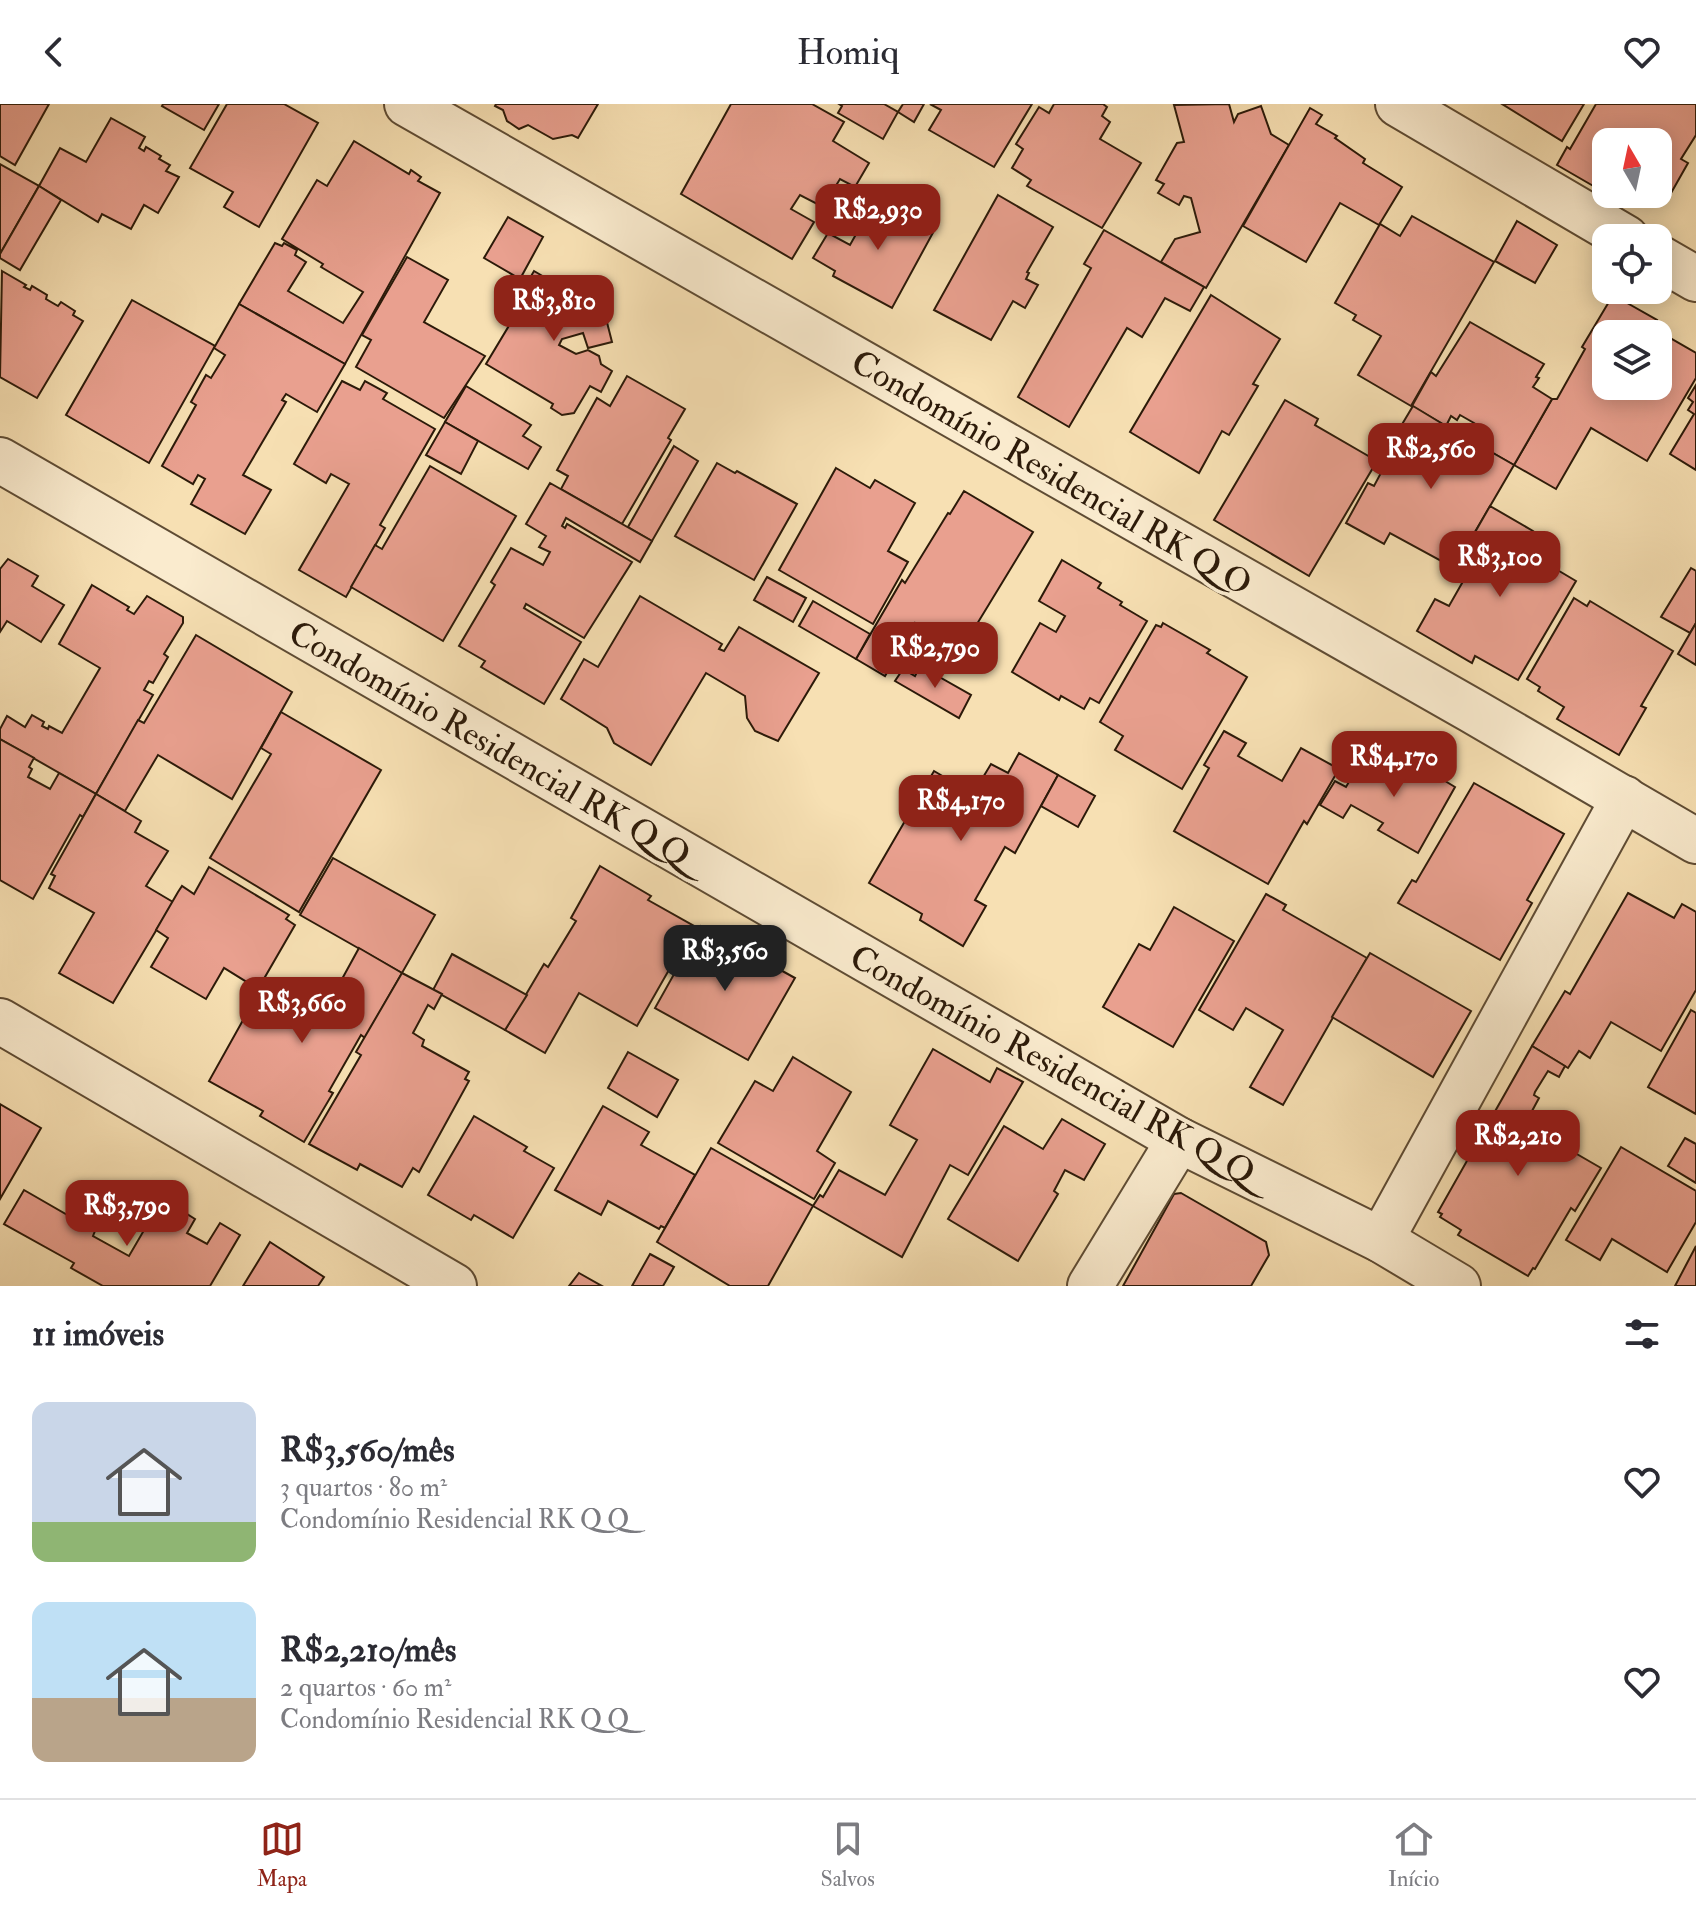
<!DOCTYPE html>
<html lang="pt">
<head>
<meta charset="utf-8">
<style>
  :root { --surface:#fff; --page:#f7f7f7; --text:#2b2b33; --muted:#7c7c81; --line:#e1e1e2; --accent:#8f2418 }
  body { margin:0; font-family:"IM FELL Double Pica",serif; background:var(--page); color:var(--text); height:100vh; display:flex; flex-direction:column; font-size:30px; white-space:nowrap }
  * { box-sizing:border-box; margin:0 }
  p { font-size:26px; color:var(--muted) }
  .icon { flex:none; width:44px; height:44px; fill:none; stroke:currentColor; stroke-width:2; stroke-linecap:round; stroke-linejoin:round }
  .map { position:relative; height:1182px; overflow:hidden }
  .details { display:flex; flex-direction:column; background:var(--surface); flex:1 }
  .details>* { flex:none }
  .needle { width:52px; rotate:351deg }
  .controls { position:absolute; left:1592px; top:24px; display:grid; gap:16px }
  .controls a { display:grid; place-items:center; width:80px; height:80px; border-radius:16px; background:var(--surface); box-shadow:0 4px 20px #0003; font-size:40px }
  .price { position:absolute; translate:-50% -68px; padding:0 18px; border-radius:16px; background:var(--accent); color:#fff; font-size:26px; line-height:52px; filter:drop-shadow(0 2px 4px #0008) }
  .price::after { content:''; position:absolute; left:50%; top:48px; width:24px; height:18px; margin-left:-12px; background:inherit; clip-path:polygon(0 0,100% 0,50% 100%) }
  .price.selected { background:#222; color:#fff }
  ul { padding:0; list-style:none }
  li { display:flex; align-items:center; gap:24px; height:200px; padding:0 32px }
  li span { display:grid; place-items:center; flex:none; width:224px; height:160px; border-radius:16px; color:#555 }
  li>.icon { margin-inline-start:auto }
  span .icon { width:96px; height:96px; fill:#fffc; stroke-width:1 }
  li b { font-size:34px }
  h2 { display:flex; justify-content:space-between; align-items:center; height:96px; padding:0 32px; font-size:34px }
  header { display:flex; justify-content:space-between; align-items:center; height:104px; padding:0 32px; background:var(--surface); font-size:36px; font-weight:600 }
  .dock { display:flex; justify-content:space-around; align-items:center; height:112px; border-top:2px solid var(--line); background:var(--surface); font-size:22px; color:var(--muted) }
  .dock a { display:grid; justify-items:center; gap:4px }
  .dock .selected { color:var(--accent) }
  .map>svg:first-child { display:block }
  .building { fill:#e9a08f; stroke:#2c1a09; stroke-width:2; fill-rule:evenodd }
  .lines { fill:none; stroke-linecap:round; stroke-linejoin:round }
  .street-casing { stroke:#5f4c34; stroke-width:48 }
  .street { stroke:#faebce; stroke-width:44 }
  .labels { text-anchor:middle; stroke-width:7; stroke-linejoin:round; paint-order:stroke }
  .street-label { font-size:34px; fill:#2c1a09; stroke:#faebce }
</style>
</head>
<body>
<header><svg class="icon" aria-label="back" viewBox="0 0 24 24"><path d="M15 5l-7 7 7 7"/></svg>Homiq<svg class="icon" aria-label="heart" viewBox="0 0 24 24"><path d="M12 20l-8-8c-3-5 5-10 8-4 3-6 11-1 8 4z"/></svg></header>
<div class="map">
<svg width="1696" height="1182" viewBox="0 0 1696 1182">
  <rect width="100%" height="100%" fill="#f7e0b3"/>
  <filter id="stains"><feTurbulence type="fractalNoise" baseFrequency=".0025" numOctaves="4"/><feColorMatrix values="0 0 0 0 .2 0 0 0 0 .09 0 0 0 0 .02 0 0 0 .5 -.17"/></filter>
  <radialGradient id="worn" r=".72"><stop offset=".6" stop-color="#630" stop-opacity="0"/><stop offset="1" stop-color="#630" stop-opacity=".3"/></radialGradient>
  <g class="building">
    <path d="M 0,0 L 49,0 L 15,61 L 0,52 Z"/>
    <path d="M 163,0 L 219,0 L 204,26 L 162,2 Z"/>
    <path d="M 227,0 L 284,0 L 318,19 L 259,123 L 224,103 L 233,88 L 190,64 Z"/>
    <path d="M 496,0 L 598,0 L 578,34 L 572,31 L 553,35 L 528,21 L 519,25 L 507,17 L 503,6 L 495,2 Z"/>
    <path d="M 731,0 L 812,0 L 844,18 L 833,37 L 869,59 L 855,83 L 840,75 L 823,103 L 800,91 L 791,105 L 814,118 L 792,155 L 681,90 Z"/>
    <path d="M 839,0 L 884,0 L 898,8 L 883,35 L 838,9 L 842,2 Z"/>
    <path d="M 903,0 L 924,0 L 914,18 L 898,8 Z"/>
    <path d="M 930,0 L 1032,0 L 994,63 L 929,26 L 941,6 Z"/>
    <path d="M 1054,0 L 1103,0 L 1107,3 L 1102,12 L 1110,18 L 1100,35 L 1141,59 L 1102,124 L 1027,82 L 1031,76 L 1012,64 L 1023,45 L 1016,40 L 1039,3 L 1049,9 Z"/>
    <path d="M 1229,0 L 1234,18 L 1238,10 L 1261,2 L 1271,30 L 1289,41 L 1206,184 L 1161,158 L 1175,135 L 1200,128 L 1191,94 L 1184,92 L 1179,101 L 1158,89 L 1164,80 L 1156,76 L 1177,39 L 1184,38 L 1174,1 Z"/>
    <path d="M 1502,0 L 1584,0 L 1562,37 Z"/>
    <path d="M 1596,0 L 1696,0 L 1696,31 L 1681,55 L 1688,59 L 1666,98 L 1652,90 L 1658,90 L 1658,38 L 1606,38 L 1606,81 L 1602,87 L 1557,61 L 1567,43 L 1570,45 Z"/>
    <path d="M 1310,4 L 1322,11 L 1316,20 L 1337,32 L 1335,34 L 1365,55 L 1363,59 L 1402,83 L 1379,121 L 1340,99 L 1306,158 L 1243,122 Z"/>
    <path d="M 111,14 L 145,33 L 139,44 L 144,47 L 146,43 L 161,52 L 159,55 L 170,61 L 166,67 L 179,73 L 158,109 L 144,101 L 131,125 L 102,110 L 98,118 L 39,82 L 60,44 L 86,58 Z"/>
    <path d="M 354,37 L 409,70 L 411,66 L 421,73 L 418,77 L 440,89 L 345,260 L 239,200 L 275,139 L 282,142 L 284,139 L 297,146 L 295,151 L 306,158 L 288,187 L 343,219 L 363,188 L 321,163 L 323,160 L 282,135 L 317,76 L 327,82 Z"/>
    <path d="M 0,60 L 39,82 L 0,150 Z"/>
    <path d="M 39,82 L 61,96 L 20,166 L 0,154 L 0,150 Z"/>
    <path d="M 998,91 L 1053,123 L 1027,168 L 1029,169 L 1026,175 L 1038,181 L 1025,204 L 1013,197 L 991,236 L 934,206 Z"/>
    <path d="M 877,93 L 935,125 L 892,204 L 833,172 L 835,167 L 813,154 L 828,129 L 850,141 Z"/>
    <path d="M 1412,112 L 1494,158 L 1411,302 L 1358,271 L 1381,232 L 1353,216 L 1356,211 L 1335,199 L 1380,120 L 1400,132 Z"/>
    <path d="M 508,113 L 543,133 L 520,175 L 484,154 Z"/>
    <path d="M 1517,117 L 1557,141 L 1535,179 L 1495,157 Z"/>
    <path d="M 1104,126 L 1204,183 L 1190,207 L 1165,194 L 1142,233 L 1127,224 L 1069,323 L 1018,293 L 1091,164 L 1084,160 Z"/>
    <path d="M 407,153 L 448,176 L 424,218 L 485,252 L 444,314 L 356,263 L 371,236 L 362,231 Z"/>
    <path d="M 2,167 L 26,181 L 24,183 L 30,186 L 32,182 L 47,191 L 46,195 L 58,202 L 61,198 L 75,207 L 73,211 L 83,217 L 37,294 L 0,273 Z"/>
    <path d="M 534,167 L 568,187 L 597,179 L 612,238 L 588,244 L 583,229 L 562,235 L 559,241 L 576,250 L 588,246 L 599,252 L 601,260 L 612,267 L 601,288 L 590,282 L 574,309 L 562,311 L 551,304 L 553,300 L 486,260 L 513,215 L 508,212 Z"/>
    <path d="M 1211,191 L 1280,235 L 1253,280 L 1258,282 L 1229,331 L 1222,327 L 1199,369 L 1130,328 Z"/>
    <path d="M 1613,191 L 1657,216 L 1653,224 L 1696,249 L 1696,274 L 1647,357 L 1591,324 L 1556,385 L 1514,361 L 1552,295 L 1557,295 L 1585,245 L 1582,243 ZM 1606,230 L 1658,230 L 1658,282 L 1606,282 Z"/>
    <path d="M 132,196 L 215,242 L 149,359 L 66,311 Z"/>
    <path d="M 239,200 L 345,260 L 317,308 L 286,290 L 282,296 L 286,298 L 243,371 L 271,386 L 245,430 L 191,400 L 205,375 L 198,371 L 193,380 L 162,362 L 196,301 L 191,298 L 206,271 L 211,274 L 225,251 L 214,244 Z"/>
    <path d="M 1470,218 L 1544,260 L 1536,273 L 1539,274 L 1533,283 L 1552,295 L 1514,361 L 1465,333 L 1474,319 L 1460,311 L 1457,316 L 1451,312 L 1446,322 L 1412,302 L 1431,268 L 1436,272 Z"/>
    <path d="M 627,272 L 685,305 L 668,334 L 671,336 L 622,420 L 561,385 L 568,372 L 557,366 L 597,294 L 610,302 Z"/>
    <path d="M 342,277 L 360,286 L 365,277 L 387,289 L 383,295 L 435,325 L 380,421 L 385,424 L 346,493 L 299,466 L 349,380 L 331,370 L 326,379 L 294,360 Z"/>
    <path d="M 1696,281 L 1696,366 L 1670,350 L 1694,310 L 1688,306 L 1693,298 L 1688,294 Z"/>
    <path d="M 466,282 L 531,321 L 523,332 L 541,343 L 528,365 L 445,318 Z"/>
    <path d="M 1285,296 L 1318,315 L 1315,321 L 1377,357 L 1309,472 L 1214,416 Z"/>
    <path d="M 1413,302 L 1446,322 L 1439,334 L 1465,349 L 1472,337 L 1514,361 L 1454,464 L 1390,429 L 1384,440 L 1346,419 L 1368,379 L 1374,382 L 1405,324 L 1401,322 Z"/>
    <path d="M 445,318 L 478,337 L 461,370 L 426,351 Z"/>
    <path d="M 674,342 L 698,357 L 652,437 L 628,423 Z"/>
    <path d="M 717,359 L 735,369 L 737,367 L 797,400 L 754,476 L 675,432 Z"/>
    <path d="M 430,362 L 516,412 L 443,537 L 351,483 L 375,441 L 382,445 Z"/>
    <path d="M 836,364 L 870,384 L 875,376 L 915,399 L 888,447 L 908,458 L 873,520 L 779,466 Z"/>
    <path d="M 550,379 L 652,437 L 640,458 L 566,414 L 562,422 L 565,424 L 567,420 L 632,458 L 584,534 L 526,500 L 524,504 L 581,538 L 544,600 L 481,563 L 485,557 L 459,542 L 495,481 L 491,478 L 511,444 L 543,461 L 550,448 L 539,443 L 546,432 L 526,420 Z"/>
    <path d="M 964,387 L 1033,428 L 963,543 L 942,532 L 940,535 L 915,519 L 885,572 L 856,555 L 902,476 L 905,479 L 948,409 L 950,410 Z"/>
    <path d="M 1490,402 L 1533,427 L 1522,445 L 1576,477 L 1518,576 L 1475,552 L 1472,559 L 1417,527 L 1435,495 L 1449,502 L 1474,458 L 1462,451 Z"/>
    <path d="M 8,455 L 38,472 L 32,482 L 64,501 L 41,538 L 7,517 L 0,528 L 0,465 Z"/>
    <path d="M 1062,456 L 1101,479 L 1098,484 L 1122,498 L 1120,501 L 1147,517 L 1099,599 L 1090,594 L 1084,605 L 1061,592 L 1059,596 L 1012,568 L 1040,519 L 1056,528 L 1065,512 L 1039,497 Z"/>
    <path d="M 1691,464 L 1696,467 L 1696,519 L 1690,529 L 1661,513 Z"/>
    <path d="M 767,473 L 806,494 L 793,518 L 754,496 Z"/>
    <path d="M 92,481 L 129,503 L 127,506 L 134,510 L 147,492 L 183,513 L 183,519 L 164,550 L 168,553 L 153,579 L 149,577 L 144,586 L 153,591 L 96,690 L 0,635 L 0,625 L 7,612 L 25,623 L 32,611 L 44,618 L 42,622 L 48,625 L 49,622 L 62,629 L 100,564 L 59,540 Z"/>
    <path d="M 640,492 L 722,540 L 719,545 L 724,547 L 739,523 L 819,569 L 778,637 L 755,627 L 747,614 L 745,592 L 706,569 L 651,661 L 614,639 L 607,624 L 561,595 L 584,555 L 598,563 Z"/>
    <path d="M 1574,494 L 1587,502 L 1590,497 L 1673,547 L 1641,602 L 1646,604 L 1619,651 L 1557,615 L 1564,603 L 1538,587 L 1540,583 L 1527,575 Z"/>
    <path d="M 813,497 L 870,530 L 856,555 L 799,522 Z"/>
    <path d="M 1163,519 L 1210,546 L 1207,549 L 1247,573 L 1182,685 L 1115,646 L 1123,632 L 1100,618 L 1156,521 L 1161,523 Z"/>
    <path d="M 1696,519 L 1696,561 L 1678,550 Z"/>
    <path d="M 196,531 L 292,588 L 232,695 L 158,651 L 125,707 L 96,690 L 138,616 L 144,619 Z"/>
    <path d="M 920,562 L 971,591 L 959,614 L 895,577 L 903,565 L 915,572 Z"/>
    <path d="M 281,608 L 381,666 L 299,808 L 210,754 L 271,650 L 261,644 Z"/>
    <path d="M 1224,627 L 1246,639 L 1238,652 L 1282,677 L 1301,644 L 1339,665 L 1307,720 L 1304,717 L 1268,780 L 1174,727 L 1209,664 L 1204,661 Z"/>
    <path d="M 0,635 L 34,654 L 29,663 L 32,665 L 28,673 L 50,685 L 59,669 L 96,690 L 83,713 L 80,711 L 33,795 L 0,776 Z"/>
    <path d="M 1019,649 L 1058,671 L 1015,749 L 1005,743 L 975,796 L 986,802 L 963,842 L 920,816 L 922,810 L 869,779 L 934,667 L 973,690 L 991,660 L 1008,669 Z"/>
    <path d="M 1365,650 L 1394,666 L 1402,651 L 1455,683 L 1418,749 L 1378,726 L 1383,719 L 1351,701 L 1343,714 L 1320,701 L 1335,677 L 1346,683 Z"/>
    <path d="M 1058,671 L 1095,692 L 1078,723 L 1041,702 Z"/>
    <path d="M 1474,679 L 1564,730 L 1527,796 L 1532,799 L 1500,856 L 1398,799 L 1412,776 L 1416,778 Z"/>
    <path d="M 96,690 L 141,717 L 135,728 L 168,747 L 146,782 L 173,798 L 113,899 L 59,869 L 94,809 L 49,784 L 55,772 L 51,770 Z"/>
    <path d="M 333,754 L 435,811 L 402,869 L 300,811 Z"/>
    <path d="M 600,762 L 651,792 L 648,796 L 694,822 L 637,922 L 579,889 L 545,949 L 505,926 L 544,860 L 548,863 L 576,817 L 571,814 Z"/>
    <path d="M 209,763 L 289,811 L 286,815 L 295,821 L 258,885 L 224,864 L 206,895 L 151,863 L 168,834 L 156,826 L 178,788 L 182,782 L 194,790 Z"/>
    <path d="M 1628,789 L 1674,814 L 1682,800 L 1696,808 L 1696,886 L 1661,947 L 1611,918 L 1590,954 L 1579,947 L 1568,964 L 1532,942 L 1565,887 L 1570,890 Z"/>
    <path d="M 1266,790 L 1286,801 L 1283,806 L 1367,854 L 1283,1001 L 1250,983 L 1283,926 L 1246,904 L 1233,926 L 1199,906 Z"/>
    <path d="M 1174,803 L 1234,837 L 1173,943 L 1103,903 L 1139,840 L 1150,846 Z"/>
    <path d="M 701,822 L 795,874 L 748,956 L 655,904 Z"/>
    <path d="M 359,844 L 402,869 L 365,934 L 361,931 L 329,987 L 333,989 L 304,1038 L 260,1012 L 263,1007 L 209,977 L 266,875 L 324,908 Z"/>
    <path d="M 1370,849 L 1471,907 L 1433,973 L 1332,913 Z"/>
    <path d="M 452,850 L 527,891 L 505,926 L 433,886 Z"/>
    <path d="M 402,869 L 442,890 L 434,905 L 428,901 L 413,929 L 424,936 L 422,942 L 469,968 L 465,975 L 469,977 L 419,1068 L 413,1064 L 402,1083 L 360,1060 L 357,1066 L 309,1040 L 361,951 L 356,948 Z"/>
    <path d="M 1691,906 L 1696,909 L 1696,1010 L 1648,983 Z"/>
    <path d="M 1532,942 L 1565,962 L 1559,973 L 1548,967 L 1535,988 L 1534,991 L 1539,994 L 1525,1020 L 1601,1064 L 1575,1107 L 1571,1104 L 1535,1165 L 1533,1164 L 1528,1172 L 1458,1131 L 1461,1126 L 1440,1113 L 1442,1110 L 1438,1108 Z"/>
    <path d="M 933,945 L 990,978 L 997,964 L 1023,978 L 968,1071 L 950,1061 L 902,1153 L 813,1102 L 820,1091 L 823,1093 L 839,1066 L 885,1091 L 917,1036 L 890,1021 Z"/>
    <path d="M 628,948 L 678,976 L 657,1013 L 608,984 Z"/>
    <path d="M 793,953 L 851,988 L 817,1047 L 835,1059 L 814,1095 L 718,1039 L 755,977 L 773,987 Z"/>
    <path d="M 0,1000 L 41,1024 L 0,1095 Z"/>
    <path d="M 603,1002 L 649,1028 L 641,1041 L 695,1071 L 665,1124 L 661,1122 L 659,1125 L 608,1097 L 601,1111 L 555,1086 Z"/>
    <path d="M 474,1012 L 527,1043 L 524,1047 L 554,1064 L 513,1134 L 474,1111 L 471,1116 L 428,1091 Z"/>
    <path d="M 1062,1015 L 1105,1040 L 1084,1076 L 1065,1066 L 1054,1087 L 1058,1090 L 1018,1157 L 948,1115 L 1004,1022 L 1043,1045 Z"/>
    <path d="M 1685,1034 L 1696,1040 L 1696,1079 L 1668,1062 Z"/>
    <path d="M 1621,1043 L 1696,1087 L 1696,1118 L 1667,1168 L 1612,1135 L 1600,1156 L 1566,1136 Z"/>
    <path d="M 711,1044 L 813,1102 L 768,1182 L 730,1182 L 657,1138 Z"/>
    <path d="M 24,1086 L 95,1127 L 93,1132 L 129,1152 L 154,1109 L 174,1120 L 182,1107 L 195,1115 L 187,1129 L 207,1140 L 220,1119 L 240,1131 L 210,1182 L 103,1182 L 71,1164 L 74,1159 L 4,1120 Z"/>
    <path d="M 1181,1089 L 1266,1138 L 1269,1151 L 1251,1182 L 1123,1182 L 1174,1090 Z"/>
    <path d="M 270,1138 L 324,1173 L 318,1182 L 243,1182 Z"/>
    <path d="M 1696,1142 L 1696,1182 L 1675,1182 Z"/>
    <path d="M 650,1150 L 674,1163 L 663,1182 L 632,1182 Z"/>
    <path d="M 579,1169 L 602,1182 L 569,1182 Z"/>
  </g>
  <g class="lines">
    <defs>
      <g id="street">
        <path d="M 407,0 L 1471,606 L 1696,737"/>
        <path d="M 1398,0 L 1626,134"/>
        <path d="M 1658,153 L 1696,175"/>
        <path d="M 0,356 L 1179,1036 L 1381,1136 L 1458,1182"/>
        <path d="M 0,917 L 454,1182"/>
        <path d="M 1381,1136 L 1624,694"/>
        <path d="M 1090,1182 L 1179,1036"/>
      </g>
    </defs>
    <use href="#street" class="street-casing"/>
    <use href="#street" class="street"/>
  </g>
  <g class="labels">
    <g class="street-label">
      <text transform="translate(1052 368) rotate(30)" y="12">Condomínio Residencial RK Q O</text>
      <text transform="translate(490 639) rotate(30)" y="12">Condomínio Residencial RK Q Q</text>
      <text transform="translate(1053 960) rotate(29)" y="12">Condomínio Residencial RK Q Q</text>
    </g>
  </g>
  <rect width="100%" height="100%" filter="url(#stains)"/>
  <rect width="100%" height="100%" fill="url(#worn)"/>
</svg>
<div class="controls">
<a><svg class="needle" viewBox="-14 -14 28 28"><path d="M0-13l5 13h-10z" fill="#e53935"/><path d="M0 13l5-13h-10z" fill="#7c7c81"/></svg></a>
<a><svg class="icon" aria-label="locate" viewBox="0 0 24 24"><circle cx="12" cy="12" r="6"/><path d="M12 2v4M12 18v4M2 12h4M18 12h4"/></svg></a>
<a><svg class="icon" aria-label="layers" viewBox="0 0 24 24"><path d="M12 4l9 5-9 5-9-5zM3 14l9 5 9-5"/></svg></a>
</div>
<b class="price" style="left:878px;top:148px">R$2,930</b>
<b class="price" style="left:554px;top:239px">R$3,810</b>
<b class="price" style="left:1431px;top:387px">R$2,560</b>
<b class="price" style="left:1500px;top:495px">R$3,100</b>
<b class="price" style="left:935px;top:586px">R$2,790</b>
<b class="price" style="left:1394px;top:695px">R$4,170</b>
<b class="price" style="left:961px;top:739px">R$4,170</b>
<b class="price selected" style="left:725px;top:889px">R$3,560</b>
<b class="price" style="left:302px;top:941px">R$3,660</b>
<b class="price" style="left:1518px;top:1074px">R$2,210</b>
<b class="price" style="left:127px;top:1144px">R$3,790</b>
</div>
<section class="details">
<h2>11 imóveis<svg class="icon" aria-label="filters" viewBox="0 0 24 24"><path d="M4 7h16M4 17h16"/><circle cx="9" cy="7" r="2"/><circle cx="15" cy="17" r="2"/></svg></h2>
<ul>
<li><span style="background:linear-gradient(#c9d6e8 75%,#8fb573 0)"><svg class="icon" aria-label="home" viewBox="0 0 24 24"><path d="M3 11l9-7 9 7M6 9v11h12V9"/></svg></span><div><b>R$3,560/mês</b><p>3 quartos · 80 m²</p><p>Condomínio Residencial RK Q Q</p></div><svg class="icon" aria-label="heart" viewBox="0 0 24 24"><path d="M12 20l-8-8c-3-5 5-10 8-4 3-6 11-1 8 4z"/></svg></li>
<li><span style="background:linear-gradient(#bfe0f5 60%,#b9a48a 0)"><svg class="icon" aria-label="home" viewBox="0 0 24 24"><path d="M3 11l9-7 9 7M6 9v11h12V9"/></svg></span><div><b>R$2,210/mês</b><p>2 quartos · 60 m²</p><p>Condomínio Residencial RK Q Q</p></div><svg class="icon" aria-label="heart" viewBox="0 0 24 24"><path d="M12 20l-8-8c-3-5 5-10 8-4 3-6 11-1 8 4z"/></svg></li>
</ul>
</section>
<nav class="dock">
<a class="selected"><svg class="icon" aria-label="map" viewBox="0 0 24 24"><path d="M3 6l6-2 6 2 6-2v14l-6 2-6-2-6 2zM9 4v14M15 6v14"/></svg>Mapa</a>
<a><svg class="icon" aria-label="saved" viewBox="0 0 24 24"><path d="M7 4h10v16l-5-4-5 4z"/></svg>Salvos</a>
<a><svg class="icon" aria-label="home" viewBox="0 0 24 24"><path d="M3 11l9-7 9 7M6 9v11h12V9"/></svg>Início</a>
</nav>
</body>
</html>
